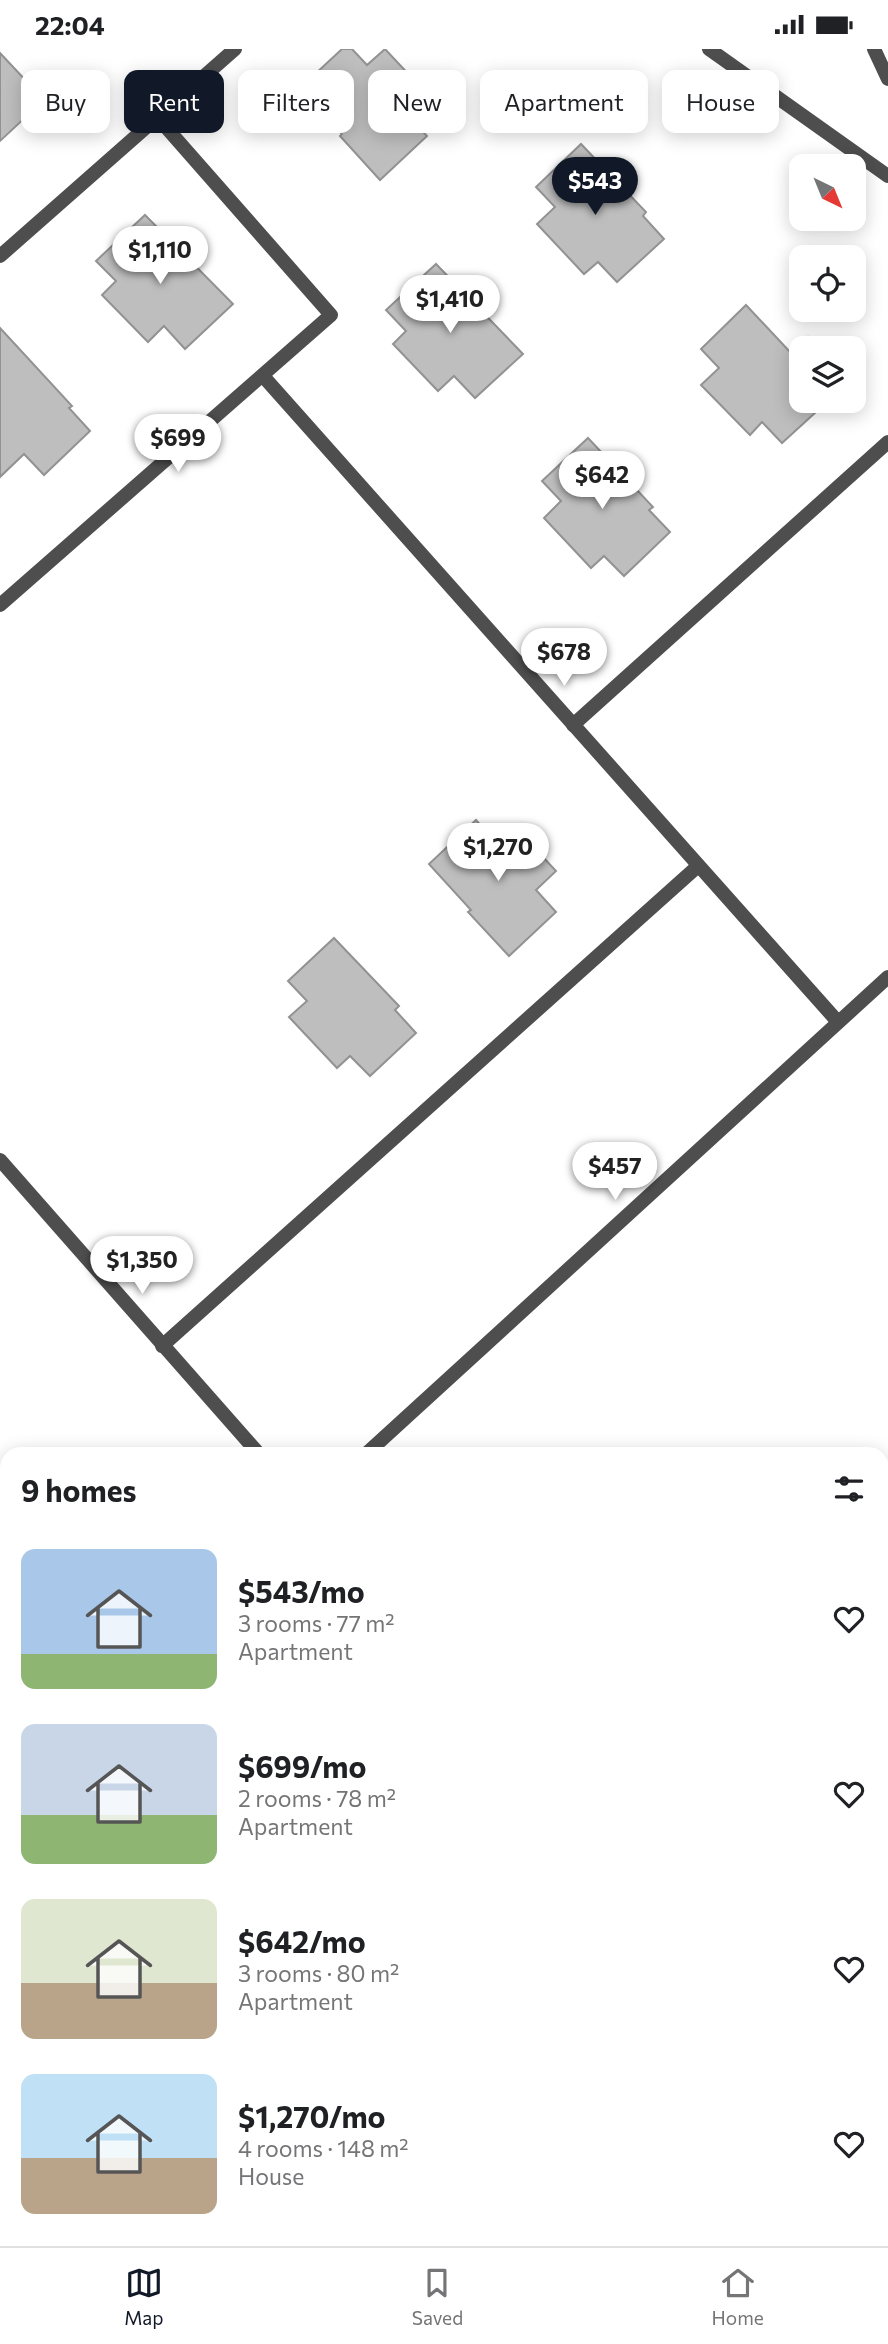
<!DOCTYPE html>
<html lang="en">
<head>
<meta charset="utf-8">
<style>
  :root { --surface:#fff; --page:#f6f6f6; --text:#202124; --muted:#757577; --line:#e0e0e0; --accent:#111827 }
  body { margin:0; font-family:Commissioner,sans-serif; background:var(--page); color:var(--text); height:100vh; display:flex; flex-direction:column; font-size:26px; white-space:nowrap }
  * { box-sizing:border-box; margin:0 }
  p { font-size:23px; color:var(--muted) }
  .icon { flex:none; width:38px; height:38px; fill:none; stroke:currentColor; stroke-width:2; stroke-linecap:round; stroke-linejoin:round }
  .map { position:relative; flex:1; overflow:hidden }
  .drawer { position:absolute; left:0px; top:1398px; width:889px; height:800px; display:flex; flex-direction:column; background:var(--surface); border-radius:21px 21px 0 0; box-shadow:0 4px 18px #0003 }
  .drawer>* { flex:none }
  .top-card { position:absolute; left:21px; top:21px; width:847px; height:63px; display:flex; gap:14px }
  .needle { width:46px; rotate:137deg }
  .tools { position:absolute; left:789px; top:105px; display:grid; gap:14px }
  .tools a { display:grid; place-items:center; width:77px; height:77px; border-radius:14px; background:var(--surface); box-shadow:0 4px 18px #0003; font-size:35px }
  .price { position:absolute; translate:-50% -60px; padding:0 16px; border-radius:24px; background:#fff; color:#222; font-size:23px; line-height:46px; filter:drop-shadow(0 2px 4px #0008) }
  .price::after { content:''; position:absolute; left:50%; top:42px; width:21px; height:16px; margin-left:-10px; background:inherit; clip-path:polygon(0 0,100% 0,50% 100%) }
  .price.on { background:var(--accent); color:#fff }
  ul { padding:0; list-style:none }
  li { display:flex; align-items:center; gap:21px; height:175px; padding:0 21px }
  li span { display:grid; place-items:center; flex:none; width:196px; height:140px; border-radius:14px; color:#555 }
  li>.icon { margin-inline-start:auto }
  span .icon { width:84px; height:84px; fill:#fffc; stroke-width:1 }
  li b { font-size:30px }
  h2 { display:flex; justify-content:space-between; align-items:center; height:84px; padding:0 21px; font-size:30px }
  .chip { padding:0 24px; border-radius:14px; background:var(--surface); box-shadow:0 4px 18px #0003; font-size:24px; line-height:63px }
  .chip.on { background:var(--accent); color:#fff }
  .status { display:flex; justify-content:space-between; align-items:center; height:49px; padding:0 35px; background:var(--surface); direction:ltr }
  .status svg { height:19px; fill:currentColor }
  .tabs { display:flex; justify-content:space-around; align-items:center; height:98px; border-top:2px solid var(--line); background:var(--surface); font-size:19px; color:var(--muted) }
  .tabs a { display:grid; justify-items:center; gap:4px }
  .tabs .on { color:var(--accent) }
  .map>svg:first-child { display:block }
  .building { fill:#bebebe; stroke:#929292; stroke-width:2 }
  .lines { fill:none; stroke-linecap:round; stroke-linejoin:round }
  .primary-casing { stroke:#dbdbdb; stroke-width:20 }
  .minor { stroke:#4e4e4e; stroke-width:14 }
  .tertiary { stroke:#4e4e4e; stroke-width:14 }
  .primary { stroke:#000; stroke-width:18 }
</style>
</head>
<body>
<div class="status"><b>22:04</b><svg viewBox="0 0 49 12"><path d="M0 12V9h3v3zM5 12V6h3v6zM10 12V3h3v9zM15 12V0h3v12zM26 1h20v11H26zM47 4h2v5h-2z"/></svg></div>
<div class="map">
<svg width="888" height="2197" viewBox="0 0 888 2197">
  <rect width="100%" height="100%" fill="#fff"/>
  <g class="building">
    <path d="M 342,0 L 352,0 L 367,16 L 385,0 L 428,46 L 407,66 L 427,87 L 380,131 L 340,87 L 342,85 L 300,39 Z"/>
    <path d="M 0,4 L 44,51 L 0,92 Z"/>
    <path d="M 581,95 L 646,163 L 643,167 L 664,190 L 617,233 L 598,213 L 584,225 L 537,175 L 555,158 L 536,138 Z"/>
    <path d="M 145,166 L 233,255 L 185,300 L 164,277 L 148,293 L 102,246 L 116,232 L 96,212 Z"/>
    <path d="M 436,215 L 523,305 L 475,349 L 454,327 L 438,342 L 393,295 L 406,282 L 386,261 Z"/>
    <path d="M 746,256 L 791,304 L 808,288 L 818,299 L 802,299 L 802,352 L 828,352 L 782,394 L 762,373 L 750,386 L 701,336 L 719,319 L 701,300 Z"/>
    <path d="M 0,279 L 72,357 L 69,359 L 90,382 L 44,426 L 24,405 L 0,428 Z"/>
    <path d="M 588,389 L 653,458 L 649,461 L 670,483 L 624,527 L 604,507 L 591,519 L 544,469 L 561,452 L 542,432 Z"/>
    <path d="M 476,771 L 495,793 L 513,776 L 556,822 L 536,841 L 556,863 L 509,907 L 468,863 L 471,861 L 429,815 Z"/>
    <path d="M 334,889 L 399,957 L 395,961 L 416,984 L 370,1027 L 350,1007 L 337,1019 L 289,968 L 307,952 L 288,932 Z"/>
  </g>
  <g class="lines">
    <defs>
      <g id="primary">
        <path d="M 882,1614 L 888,1609"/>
        <path d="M 882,1722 L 888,1716"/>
        <path d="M 215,2197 L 221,2191"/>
        <path d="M 329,2197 L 336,2191"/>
      </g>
    </defs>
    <use href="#primary" class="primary-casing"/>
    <g class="minor">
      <path d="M 874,0 L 888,30"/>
      <path d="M 0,207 L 235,0"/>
      <path d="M 263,327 L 838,973"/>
      <path d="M 0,556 L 331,266 L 157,68"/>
      <path d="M 573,676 L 888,393"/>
      <path d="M 0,1111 L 259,1405"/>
      <path d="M 162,1297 L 698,817"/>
      <path d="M 366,1405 L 888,928"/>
      <path d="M 0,1746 L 7,1740"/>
      <path d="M 0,1915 L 0,1928"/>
      <path d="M 882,1980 L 888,1975"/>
      <path d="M 457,2197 L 477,2191"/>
    </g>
    <path class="tertiary" d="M 709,0 L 888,127"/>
    <use href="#primary" class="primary"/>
  </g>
</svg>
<div class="tools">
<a><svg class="needle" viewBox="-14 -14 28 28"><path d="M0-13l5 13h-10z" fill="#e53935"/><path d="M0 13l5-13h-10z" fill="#757577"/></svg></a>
<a><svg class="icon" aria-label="locate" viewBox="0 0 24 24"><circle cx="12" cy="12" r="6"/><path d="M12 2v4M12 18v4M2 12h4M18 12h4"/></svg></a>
<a><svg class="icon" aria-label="layers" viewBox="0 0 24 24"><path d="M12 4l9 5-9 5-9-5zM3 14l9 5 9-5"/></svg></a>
</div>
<b class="price on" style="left:595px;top:168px">$543</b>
<b class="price" style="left:160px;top:237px">$1,110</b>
<b class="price" style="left:450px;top:286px">$1,410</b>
<b class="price" style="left:178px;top:425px">$699</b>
<b class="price" style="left:602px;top:462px">$642</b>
<b class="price" style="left:564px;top:639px">$678</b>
<b class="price" style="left:498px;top:834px">$1,270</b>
<b class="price" style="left:615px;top:1153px">$457</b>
<b class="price" style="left:142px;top:1247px">$1,350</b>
<div class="top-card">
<a class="chip">Buy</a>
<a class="chip on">Rent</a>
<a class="chip">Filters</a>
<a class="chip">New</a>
<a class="chip">Apartment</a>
<a class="chip">House</a>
</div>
<section class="drawer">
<h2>9 homes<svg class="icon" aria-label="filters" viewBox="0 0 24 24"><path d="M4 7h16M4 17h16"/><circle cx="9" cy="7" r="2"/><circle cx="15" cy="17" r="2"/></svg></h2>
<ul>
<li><span style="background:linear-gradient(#a9c7e8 75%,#8fb573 0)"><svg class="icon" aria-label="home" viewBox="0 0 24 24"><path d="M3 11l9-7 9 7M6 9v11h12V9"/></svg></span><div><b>$543/mo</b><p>3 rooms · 77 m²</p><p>Apartment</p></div><svg class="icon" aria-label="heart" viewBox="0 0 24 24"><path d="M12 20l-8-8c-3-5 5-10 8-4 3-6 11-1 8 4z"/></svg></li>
<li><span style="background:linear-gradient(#c9d6e8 65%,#8fb573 0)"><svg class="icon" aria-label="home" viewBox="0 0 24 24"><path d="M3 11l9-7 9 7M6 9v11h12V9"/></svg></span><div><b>$699/mo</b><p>2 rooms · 78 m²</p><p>Apartment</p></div><svg class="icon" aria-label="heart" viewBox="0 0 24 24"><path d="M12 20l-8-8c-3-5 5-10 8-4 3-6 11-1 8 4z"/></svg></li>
<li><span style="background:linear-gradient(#dfe7d0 60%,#b9a48a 0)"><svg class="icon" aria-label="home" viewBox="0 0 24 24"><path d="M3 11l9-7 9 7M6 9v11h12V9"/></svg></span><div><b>$642/mo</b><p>3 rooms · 80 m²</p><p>Apartment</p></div><svg class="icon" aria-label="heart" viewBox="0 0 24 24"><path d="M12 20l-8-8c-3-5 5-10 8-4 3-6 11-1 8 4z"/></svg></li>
<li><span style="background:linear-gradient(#bfe0f5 60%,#b9a48a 0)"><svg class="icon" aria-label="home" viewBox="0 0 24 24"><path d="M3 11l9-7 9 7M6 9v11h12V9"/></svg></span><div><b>$1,270/mo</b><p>4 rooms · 148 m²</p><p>House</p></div><svg class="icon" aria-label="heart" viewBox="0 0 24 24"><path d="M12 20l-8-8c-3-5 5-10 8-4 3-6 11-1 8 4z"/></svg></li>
</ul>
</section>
</div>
<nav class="tabs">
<a class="on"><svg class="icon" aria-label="map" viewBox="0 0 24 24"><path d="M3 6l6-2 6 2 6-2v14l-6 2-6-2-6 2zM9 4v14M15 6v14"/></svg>Map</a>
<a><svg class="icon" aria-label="saved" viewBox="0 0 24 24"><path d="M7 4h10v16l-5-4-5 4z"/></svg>Saved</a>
<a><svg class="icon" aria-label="home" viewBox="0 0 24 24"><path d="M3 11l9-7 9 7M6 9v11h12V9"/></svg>Home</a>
</nav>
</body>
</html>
